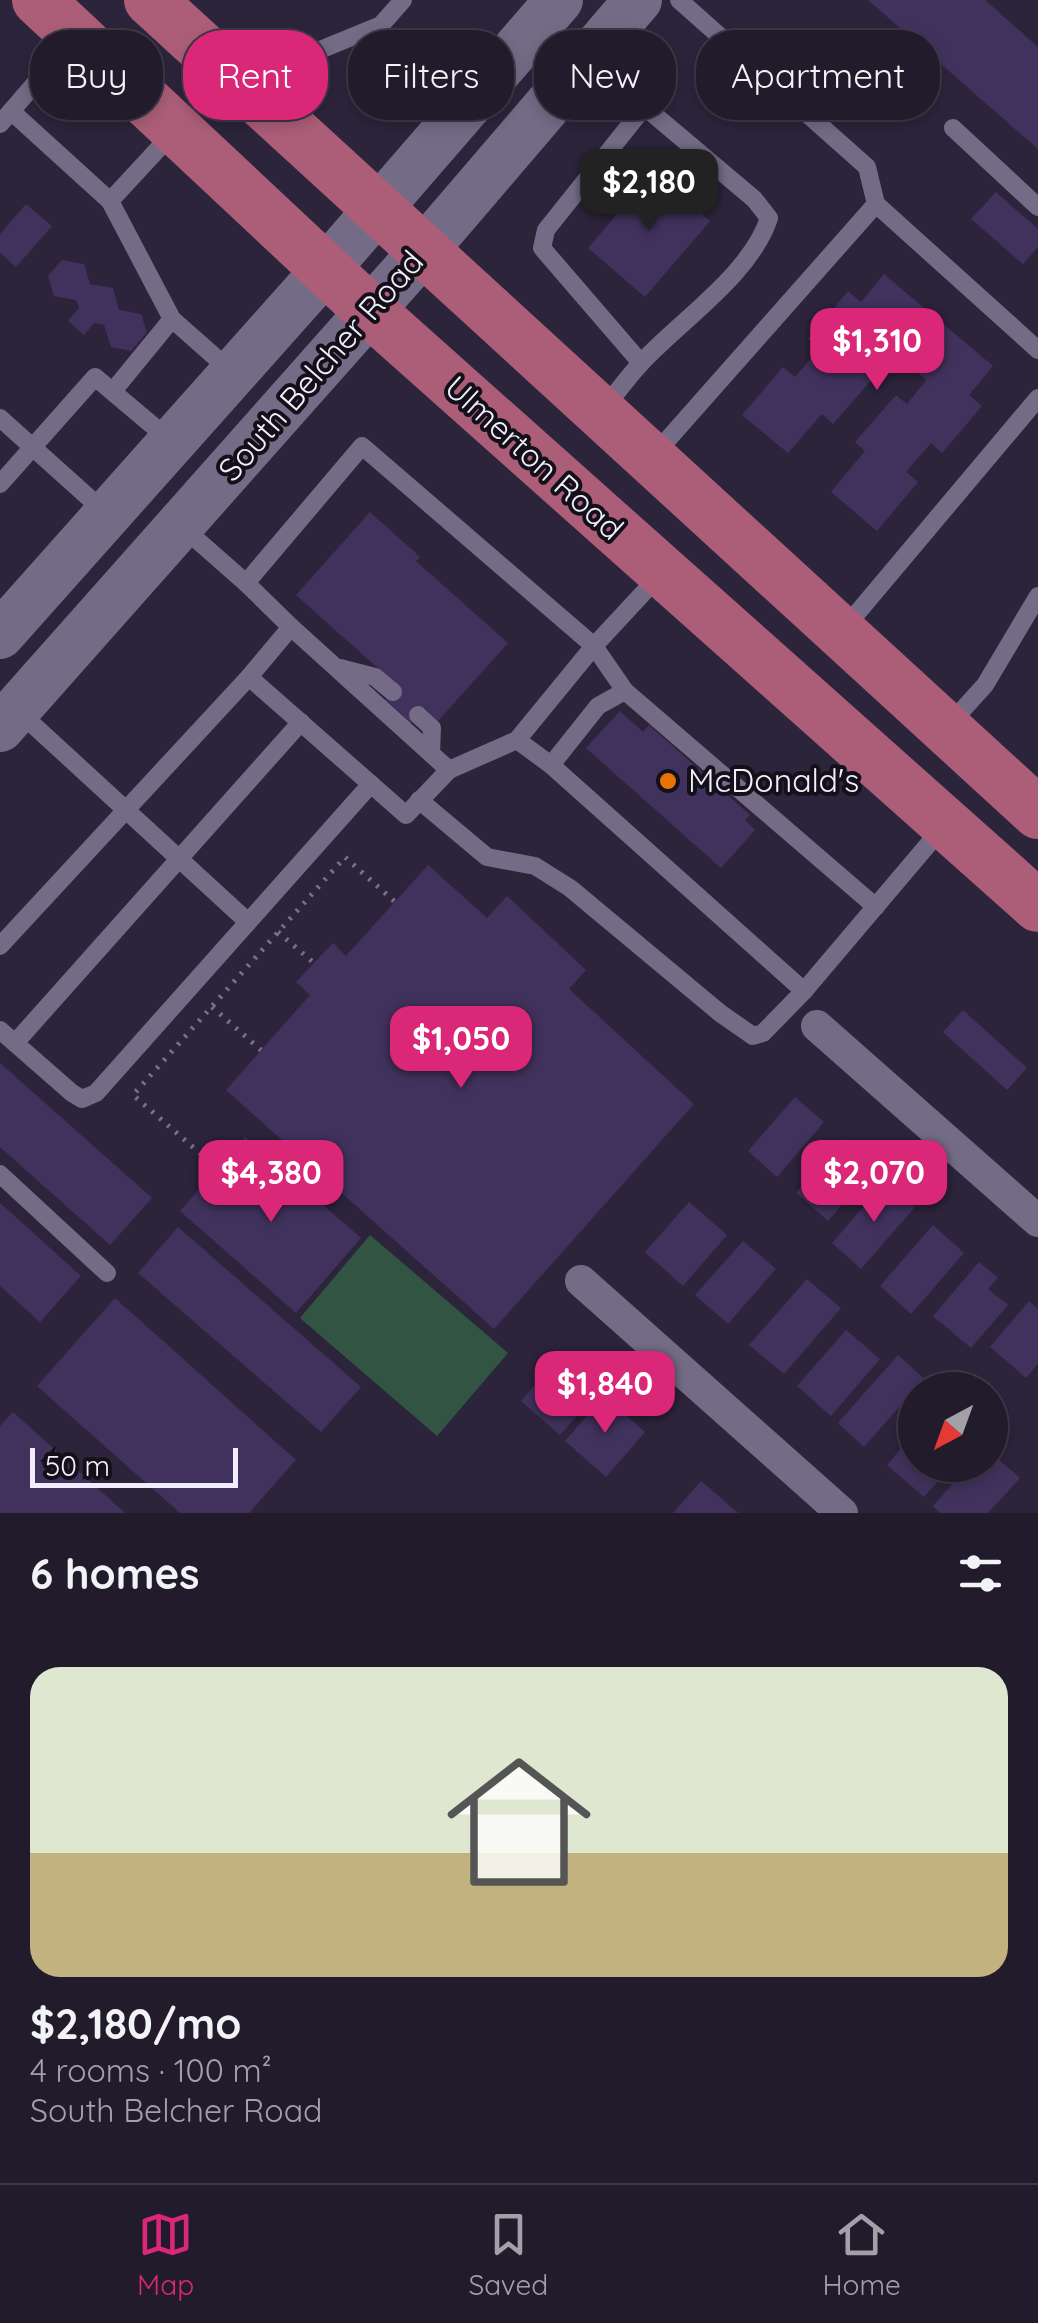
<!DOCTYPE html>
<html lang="en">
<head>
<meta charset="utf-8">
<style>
  :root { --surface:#211b2c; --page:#292434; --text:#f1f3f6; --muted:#a2a1a9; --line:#3e3948; --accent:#db2777 }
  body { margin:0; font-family:Quicksand,sans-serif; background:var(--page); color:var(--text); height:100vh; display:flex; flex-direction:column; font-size:38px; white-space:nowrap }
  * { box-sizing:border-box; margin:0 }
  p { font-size:32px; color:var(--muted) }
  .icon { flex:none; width:55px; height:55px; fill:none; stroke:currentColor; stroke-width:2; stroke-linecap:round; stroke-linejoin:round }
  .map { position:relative; height:1513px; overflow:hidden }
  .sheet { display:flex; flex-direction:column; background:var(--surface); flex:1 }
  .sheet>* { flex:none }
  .guide { position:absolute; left:30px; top:30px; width:980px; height:90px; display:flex; gap:20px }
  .needle { width:65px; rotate:221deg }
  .buttons { position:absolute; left:898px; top:1372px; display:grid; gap:20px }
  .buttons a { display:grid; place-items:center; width:110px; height:110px; border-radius:50%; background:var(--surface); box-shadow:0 5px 15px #0003,0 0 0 2px var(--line); font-size:50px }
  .scale { position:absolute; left:30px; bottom:25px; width:208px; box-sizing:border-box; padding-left:10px; border:5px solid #f1edfc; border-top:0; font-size:28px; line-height:35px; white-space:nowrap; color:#f1edfc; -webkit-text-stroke:8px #13101a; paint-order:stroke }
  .price { position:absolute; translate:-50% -85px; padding:0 22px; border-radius:20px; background:var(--accent); color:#fff; font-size:32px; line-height:65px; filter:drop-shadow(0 2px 5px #0008) }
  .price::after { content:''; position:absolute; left:50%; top:60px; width:30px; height:22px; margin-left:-15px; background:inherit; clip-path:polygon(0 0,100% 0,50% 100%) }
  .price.active { background:#222; color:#fff }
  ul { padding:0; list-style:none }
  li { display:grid; align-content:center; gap:20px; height:530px; padding:0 30px }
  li+li { border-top:2px solid var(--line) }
  li span { display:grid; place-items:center; height:310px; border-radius:30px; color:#555 }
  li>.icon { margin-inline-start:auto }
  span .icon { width:180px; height:180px; fill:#fffc; stroke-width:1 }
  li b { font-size:42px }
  h2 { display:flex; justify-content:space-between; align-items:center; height:120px; padding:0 30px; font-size:42px }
  .tag { padding:0 35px; border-radius:40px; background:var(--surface); box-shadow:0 5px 15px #0003,0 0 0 2px var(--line); font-size:35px; line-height:90px }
  .tag.active { background:var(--accent); color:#fff }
  .tab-bar { display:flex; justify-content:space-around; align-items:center; height:140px; border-top:2px solid var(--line); background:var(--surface); font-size:28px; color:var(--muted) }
  .tab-bar a { display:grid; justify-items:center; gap:5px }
  .tab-bar .active { color:var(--accent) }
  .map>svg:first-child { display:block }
  .green { fill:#325543 }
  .building { fill:#41325d }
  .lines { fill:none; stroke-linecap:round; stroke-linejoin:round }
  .path { stroke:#797286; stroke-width:5; stroke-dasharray:2.5 8; stroke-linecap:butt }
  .service { stroke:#746b86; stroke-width:18 }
  .minor { stroke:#746b86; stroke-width:32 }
  .secondary { stroke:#746b86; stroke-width:48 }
  .primary { stroke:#ac5e78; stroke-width:52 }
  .food-dot { fill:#e8710a; stroke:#13101a; stroke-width:4 }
  .labels { text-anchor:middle; stroke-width:8; stroke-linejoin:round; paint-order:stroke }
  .street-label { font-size:32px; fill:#f1edfc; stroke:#13101a }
  .poi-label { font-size:32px; fill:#f1edfc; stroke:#13101a; text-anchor:start }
</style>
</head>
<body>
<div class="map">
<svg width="1038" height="1513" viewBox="0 0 1038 1513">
  <rect width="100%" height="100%" fill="#2c243b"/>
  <path class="green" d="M 370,1235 L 508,1353 L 437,1436 L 300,1318 Z"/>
  <g class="building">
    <path d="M 868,0 L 985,0 L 1038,47 L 1038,149 Z"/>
    <path d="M 653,172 L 710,221 L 645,297 L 588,248 Z"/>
    <path d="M 996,192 L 1038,229 L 1038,247 L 1023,264 L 971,219 Z"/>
    <path d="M 26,204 L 52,226 L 16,267 L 0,253 L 0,234 Z"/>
    <path d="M 62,260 L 84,264 L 90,284 L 113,288 L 119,310 L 141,314 L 147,332 L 131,351 L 111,347 L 104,325 L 94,323 L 84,335 L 68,321 L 79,308 L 76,300 L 54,296 L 48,276 Z"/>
    <path d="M 884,274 L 993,366 L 969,395 L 982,406 L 942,453 L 931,443 L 906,472 L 918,482 L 877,531 L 831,492 L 865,451 L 855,442 L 896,395 L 907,404 L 926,380 L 882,343 L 862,367 L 874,377 L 833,424 L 822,414 L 788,453 L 742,415 L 783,367 L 795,377 L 819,349 L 808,339 L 848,291 L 861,302 Z"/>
    <path d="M 370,512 L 420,557 L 416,561 L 508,643 L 438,721 L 425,708 L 411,723 L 386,700 L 398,686 L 296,595 Z"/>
    <path d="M 620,711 L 643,732 L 649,725 L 750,815 L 745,820 L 755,830 L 721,868 L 586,748 Z"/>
    <path d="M 428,865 L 487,918 L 507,896 L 586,970 L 569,989 L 694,1104 L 494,1329 L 226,1090 L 310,995 L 296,982 L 333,943 L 346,956 Z"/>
    <path d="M 963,1010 L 1027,1068 L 1007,1090 L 943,1032 Z"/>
    <path d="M 0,1063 L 152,1198 L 110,1245 L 0,1147 Z"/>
    <path d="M 795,1097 L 824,1122 L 777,1177 L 748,1151 Z"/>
    <path d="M 245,1137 L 361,1238 L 296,1313 L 180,1211 Z"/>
    <path d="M 842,1139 L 874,1167 L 828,1221 L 796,1193 Z"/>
    <path d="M 886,1181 L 915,1207 L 861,1269 L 832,1243 Z"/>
    <path d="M 689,1202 L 727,1235 L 683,1286 L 645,1252 Z"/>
    <path d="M 0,1203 L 81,1276 L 40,1322 L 0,1286 Z"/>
    <path d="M 933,1225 L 964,1253 L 911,1314 L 880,1286 Z"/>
    <path d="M 178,1227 L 361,1387 L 321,1432 L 138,1273 Z"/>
    <path d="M 743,1241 L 776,1269 L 728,1324 L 695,1295 Z"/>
    <path d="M 979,1262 L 998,1278 L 988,1289 L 1008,1305 L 971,1348 L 933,1316 Z"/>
    <path d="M 807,1279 L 841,1308 L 784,1374 L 749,1345 Z"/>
    <path d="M 115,1298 L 296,1460 L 249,1513 L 180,1513 L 37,1386 Z"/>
    <path d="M 1029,1301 L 1038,1309 L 1038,1364 L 1026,1378 L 990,1347 Z"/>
    <path d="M 846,1330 L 880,1359 L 831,1416 L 797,1386 Z"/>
    <path d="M 898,1355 L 924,1379 L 864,1447 L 838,1423 Z"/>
    <path d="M 559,1357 L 599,1391 L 560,1435 L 521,1401 Z"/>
    <path d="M 604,1396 L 645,1432 L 606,1477 L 565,1441 Z"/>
    <path d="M 13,1412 L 125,1513 L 0,1513 L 0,1426 Z"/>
    <path d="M 915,1432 L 915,1465 L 952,1465 L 924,1497 L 887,1465 Z"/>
    <path d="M 990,1452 L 1020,1478 L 988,1513 L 940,1513 L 933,1506 L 969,1465 L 990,1465 Z"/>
    <path d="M 701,1481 L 738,1513 L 673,1513 Z"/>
  </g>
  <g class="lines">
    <g class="path">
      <path d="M 278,932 L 314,963"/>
      <path d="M 212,1007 L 261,1050"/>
      <path d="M 217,1168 L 133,1095 L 345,857 L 395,902"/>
    </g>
    <g class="service">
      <path d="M 679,0 L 867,167 L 876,204 L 1038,350"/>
      <path d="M 588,59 L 754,199 L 769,218 C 751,274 681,320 641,363 C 627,378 615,395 602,411"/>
      <path d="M 263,97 L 298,59 L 381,25 L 403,0"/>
      <path d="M 11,111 L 110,201"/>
      <path d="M 0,124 L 75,37"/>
      <path d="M 953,128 L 1038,207"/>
      <path d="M 172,134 L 110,201 L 172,319"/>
      <path d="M 641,363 L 542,248 L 546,230 L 645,106"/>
      <path d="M 113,391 L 172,319 L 232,372"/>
      <path d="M 0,418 L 107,514"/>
      <path d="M 654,455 L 876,204"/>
      <path d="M 0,484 L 95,377 L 171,441"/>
      <path d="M 180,525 L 246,583 L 362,446 L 594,646 L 659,576"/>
      <path d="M 246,583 L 291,627 L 249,677 L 406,815 L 449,770 L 517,740 L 594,646 L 625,691"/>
      <path d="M 291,627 L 449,770"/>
      <path d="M 842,631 L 1038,398"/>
      <path d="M 340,668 L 375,677 L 393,692"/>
      <path d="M 17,710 L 248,922"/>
      <path d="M 418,715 L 432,728 L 431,754"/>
      <path d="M 947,727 L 985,685 L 1038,596"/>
      <path d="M 517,740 L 551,765"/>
      <path d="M 419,800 L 487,857 L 535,866 L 570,888 L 720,1013 L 753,1036 L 763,1033 L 804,991"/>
      <path d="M 876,907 L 625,691 L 598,706 L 551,765 L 804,991 L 943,827"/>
      <path d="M 0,946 L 249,677"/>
      <path d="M 0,1030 L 72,1093 L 82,1099 L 96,1093 L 371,784"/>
      <path d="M 15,1043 L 301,722"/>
      <path d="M 0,1174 L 107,1273"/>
    </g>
    <g class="minor">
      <path d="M 817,1026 L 1038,1221"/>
      <path d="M 581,1281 L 842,1513"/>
    </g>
    <g class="secondary">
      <path d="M 0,635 L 326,269 L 559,0"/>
      <path d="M 0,728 L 424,250 L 638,0"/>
    </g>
    <g class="primary">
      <path d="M 38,0 L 370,311 L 1038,906"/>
      <path d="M 150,0 L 1038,813"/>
    </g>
  </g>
  <circle class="food-dot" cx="668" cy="781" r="10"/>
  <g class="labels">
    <g class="street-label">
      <text transform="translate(321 366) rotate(-49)" y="11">South Belcher Road</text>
      <text transform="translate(534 458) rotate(42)" y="11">Ulmerton Road</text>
    </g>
    <g class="poi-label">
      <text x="688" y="792">McDonald's</text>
    </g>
  </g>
</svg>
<div class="buttons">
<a><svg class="needle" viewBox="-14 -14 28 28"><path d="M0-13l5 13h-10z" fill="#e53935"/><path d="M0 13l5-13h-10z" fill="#a2a1a9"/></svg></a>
</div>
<div class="scale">50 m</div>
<b class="price active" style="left:649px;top:234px">$2,180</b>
<b class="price" style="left:877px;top:393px">$1,310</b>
<b class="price" style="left:461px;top:1091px">$1,050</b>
<b class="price" style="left:271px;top:1225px">$4,380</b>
<b class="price" style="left:874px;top:1225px">$2,070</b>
<b class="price" style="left:605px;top:1436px">$1,840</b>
<div class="guide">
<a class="tag">Buy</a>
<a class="tag active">Rent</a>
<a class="tag">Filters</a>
<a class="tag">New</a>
<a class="tag">Apartment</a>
</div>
</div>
<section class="sheet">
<h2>6 homes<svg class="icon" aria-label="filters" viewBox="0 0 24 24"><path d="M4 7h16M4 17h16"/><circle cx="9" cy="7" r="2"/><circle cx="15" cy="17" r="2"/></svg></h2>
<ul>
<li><span style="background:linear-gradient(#dfe7d0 60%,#c2b280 0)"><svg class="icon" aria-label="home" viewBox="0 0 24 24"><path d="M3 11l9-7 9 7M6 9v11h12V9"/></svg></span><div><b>$2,180/mo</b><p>4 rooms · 100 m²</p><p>South Belcher Road</p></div></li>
</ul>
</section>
<nav class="tab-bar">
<a class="active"><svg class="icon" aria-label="map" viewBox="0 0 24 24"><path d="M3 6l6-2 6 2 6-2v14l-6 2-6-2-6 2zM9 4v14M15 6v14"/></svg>Map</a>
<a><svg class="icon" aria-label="saved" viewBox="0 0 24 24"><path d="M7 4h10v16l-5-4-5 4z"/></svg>Saved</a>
<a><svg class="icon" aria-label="home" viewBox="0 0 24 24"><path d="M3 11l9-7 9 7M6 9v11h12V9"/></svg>Home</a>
</nav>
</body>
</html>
